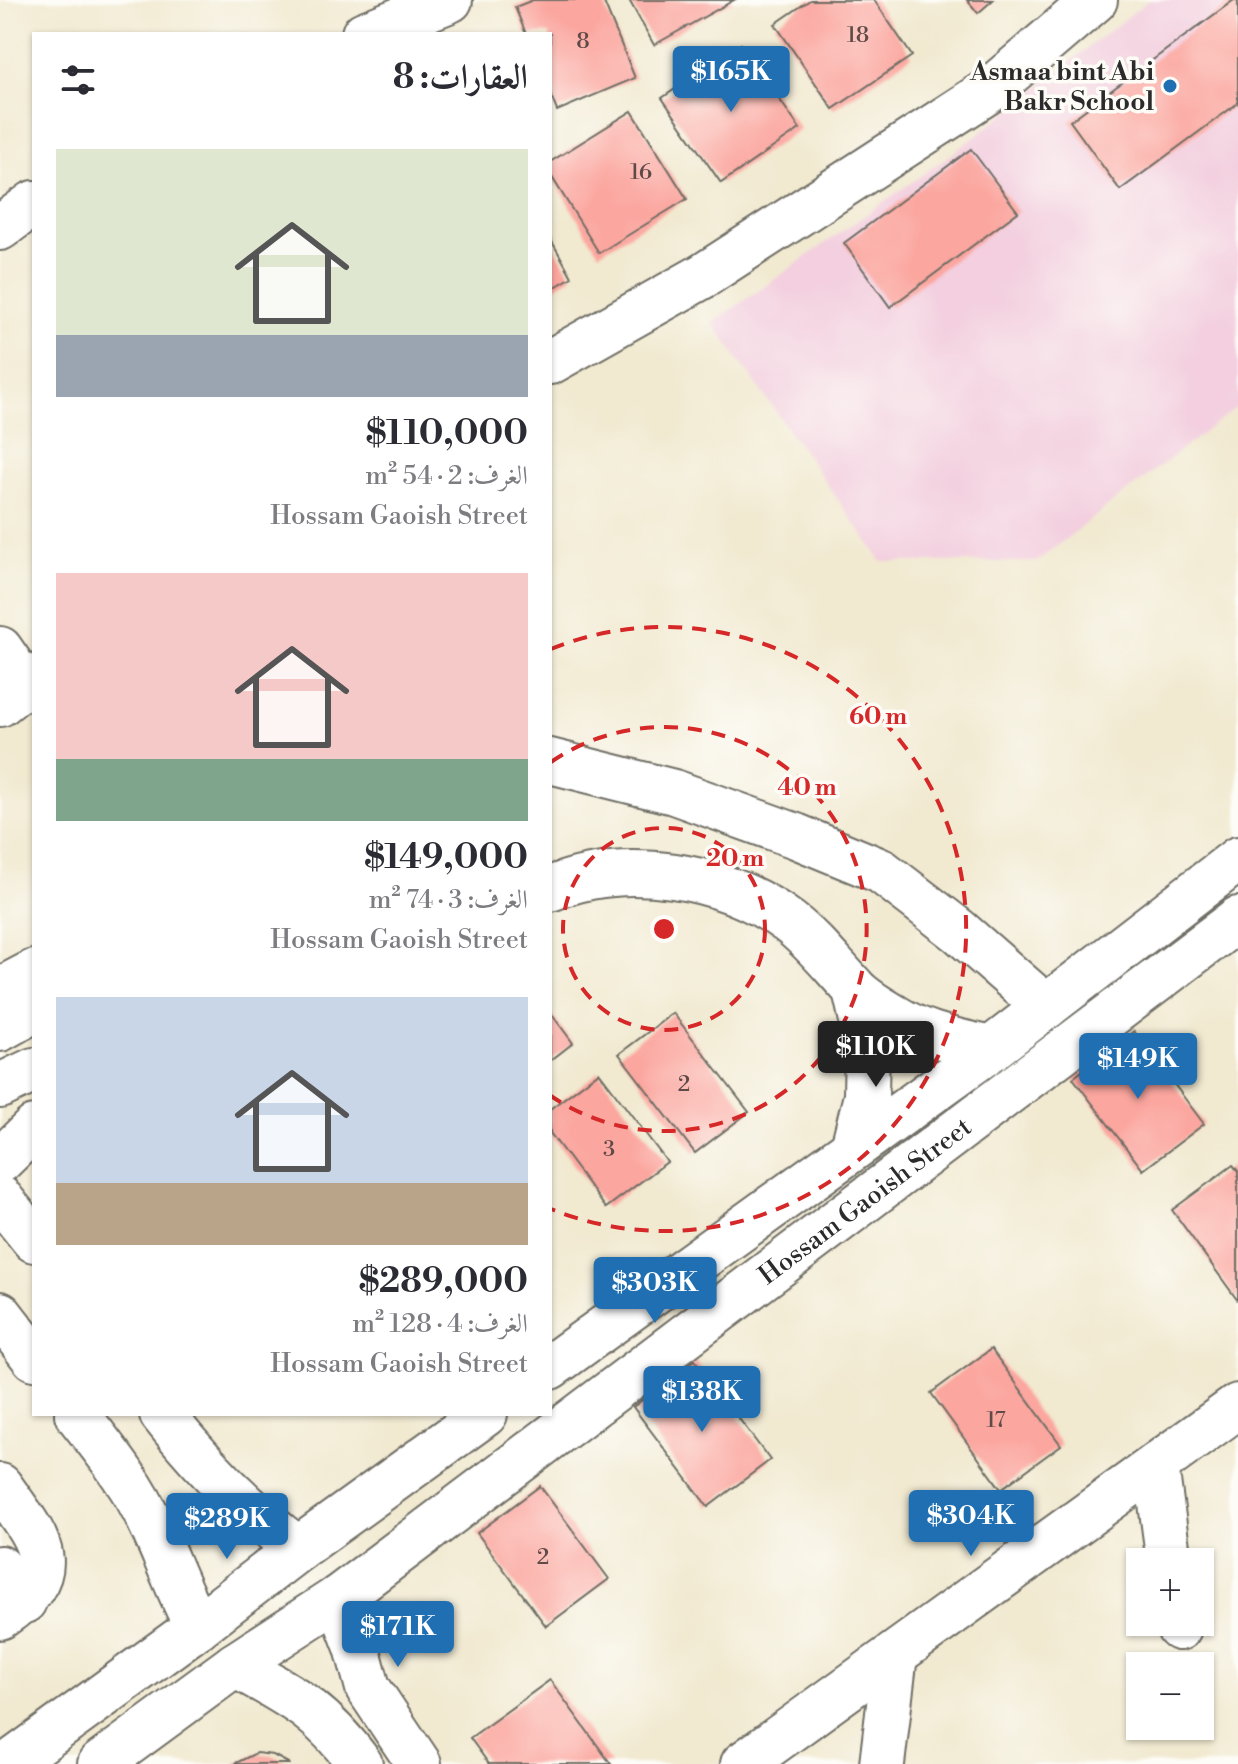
<!DOCTYPE html>
<html lang="ar">
<head>
<meta charset="utf-8">
<style>
  :root { --surface:#fff; --page:#f7f7f7; --text:#2b2b33; --muted:#7c7c81; --accent:#1f6fb2 }
  body { margin:0; font-family:"Libre Bodoni",Amiri,serif; background:var(--page); color:var(--text); direction:rtl; height:100vh; display:flex; flex-direction:column; font-size:30px; white-space:nowrap }
  * { box-sizing:border-box; margin:0 }
  p { font-size:26px; color:var(--muted) }
  .icon { flex:none; width:44px; height:44px; fill:none; stroke:currentColor; stroke-width:2; stroke-linecap:round; stroke-linejoin:round }
  .map { position:relative; flex:1; overflow:hidden; direction:ltr }
  .sheet { position:absolute; left:32px; top:32px; width:520px; height:1384px; display:flex; flex-direction:column; background:var(--surface); border-radius:0px; box-shadow:0 2px 6px #0004; direction:rtl }
  .sheet>* { flex:none }
  .controls { position:absolute; left:1126px; top:1548px; display:grid; gap:16px }
  .controls a { display:grid; place-items:center; width:88px; height:88px; border-radius:0px; background:var(--surface); box-shadow:0 2px 6px #0004; font-size:40px }
  .price { position:absolute; translate:-50% -68px; padding:0 18px; border-radius:8px; background:var(--accent); color:#fff; font-size:26px; line-height:52px; filter:drop-shadow(0 2px 4px #0008) }
  .price::after { content:''; position:absolute; left:50%; top:48px; width:24px; height:18px; margin-left:-12px; background:inherit; clip-path:polygon(0 0,100% 0,50% 100%) }
  .price.on { background:#222; color:#fff }
  ul { padding:0; list-style:none }
  li { display:grid; align-content:center; gap:16px; height:424px; padding:0 24px }
  li span { display:grid; place-items:center; height:248px; border-radius:0px; color:#555 }
  li>.icon { margin-inline-start:auto }
  span .icon { width:144px; height:144px; fill:#fffc; stroke-width:1 }
  li b { font-size:34px }
  h2 { display:flex; justify-content:space-between; align-items:center; height:96px; padding:0 24px; font-size:34px }
  .map>svg:first-child { display:block }
  .built { fill:#f3cfdf }
  .building { fill:#fba69f }
  .lines { fill:none; stroke-linecap:round; stroke-linejoin:round }
  .minor-casing { stroke:#706e65; stroke-width:48 }
  .minor { stroke:#fff; stroke-width:44 }
  .ring { fill:none; stroke:#d62828; stroke-width:4; stroke-dasharray:14 10 }
  .poi-dot { fill:#1f6fb2; stroke:#fdfcf7; stroke-width:3 }
  .labels { text-anchor:middle; stroke-width:7; stroke-linejoin:round; paint-order:stroke }
  .number-label { font-size:22px; fill:#5f4a48 }
  .poi-label { font-size:26px; font-weight:bold; fill:#2b2b2b; stroke:#fdfcf7; text-anchor:end }
  .street-label { font-size:26px; fill:#2b2b2b; stroke:#fdfcf7 }
  .centre { fill:#d62828; stroke:#fdfcf7; stroke-width:4 }
  .ring-label { font-size:24px; text-anchor:middle; font-weight:bold; fill:#d62828; stroke:#fdfcf7; stroke-width:7; stroke-linejoin:round; paint-order:stroke }
</style>
</head>
<body>
<div class="map">
<svg width="1238" height="1764" viewBox="0 0 1238 1764">
  <rect width="100%" height="100%" fill="#fdfcf7"/>
  <filter id="ink" filterUnits="userSpaceOnUse"><feTurbulence type="fractalNoise" baseFrequency=".0125" numOctaves="2"/><feDisplacementMap in="SourceGraphic" scale="16" xChannelSelector="R" yChannelSelector="G"/><feConvolveMatrix kernelMatrix="1 2 1 2 8 2 1 2 1" color-interpolation-filters="sRGB"/></filter>
  <filter id="wash" filterUnits="userSpaceOnUse"><feTurbulence type="fractalNoise" baseFrequency=".006" numOctaves="4" result="noise"/><feDisplacementMap in="SourceGraphic" scale="32" xChannelSelector="R" yChannelSelector="G"/><feGaussianBlur stdDeviation="1.8" result="paint"/><feColorMatrix in="noise" values="0 0 0 0 0 0 0 0 0 0 0 0 0 0 0 0 0 1.4 0 .05"/><feComposite in="paint" operator="in"/></filter>
  <g filter="url(#wash)">
    <rect width="100%" height="100%" fill="#f1e9d0"/>
    <path class="built" d="M 1149,0 L 1238,0 L 1238,406 L 1036,562 L 882,562 L 713,323 L 963,146 Z"/>
    <g id="blocks">
      <g class="building">
        <path d="M 533,0 L 603,0 L 635,78 L 557,111 L 550,93 L 550,34 L 526,34 L 515,7 Z"/>
        <path d="M 629,0 L 734,0 L 654,45 Z"/>
        <path d="M 810,0 L 874,0 L 912,56 L 833,109 L 775,24 Z"/>
        <path d="M 967,0 L 993,0 L 978,13 Z"/>
        <path d="M 1234,0 L 1238,0 L 1238,103 L 1120,190 L 1070,121 Z"/>
        <path d="M 741,44 L 800,129 L 721,183 L 662,98 Z"/>
        <path d="M 632,111 L 687,199 L 599,253 L 550,174 L 550,162 Z"/>
        <path d="M 971,149 L 1018,212 L 890,307 L 844,243 Z"/>
        <path d="M 550,238 L 572,277 L 550,290 Z"/>
        <path d="M 550,1012 L 573,1043 L 550,1061 Z"/>
        <path d="M 673,1013 L 749,1112 L 695,1153 L 619,1054 Z"/>
        <path d="M 1134,1031 L 1204,1124 L 1143,1170 L 1073,1078 Z"/>
        <path d="M 599,1072 L 667,1162 L 606,1208 L 550,1133 L 550,1109 Z"/>
        <path d="M 1233,1165 L 1238,1171 L 1238,1301 L 1172,1210 Z"/>
        <path d="M 991,1349 L 1061,1445 L 1001,1489 L 931,1393 Z"/>
        <path d="M 695,1360 L 770,1460 L 708,1507 L 633,1407 Z"/>
        <path d="M 540,1486 L 609,1579 L 546,1626 L 477,1533 Z"/>
        <path d="M 550,1680 L 611,1764 L 489,1764 L 470,1738 Z"/>
        <path d="M 256,1753 L 273,1755 L 290,1764 L 234,1764 Z"/>
      </g>
    </g>
  </g>
  <g filter="url(#ink)">
    <use href="#blocks" fill-opacity="0" stroke="#706e65" stroke-width="2"/>
    <g class="lines">
      <defs>
        <g id="minor">
          <path d="M 364,34 L 450,0"/>
          <path d="M 0,228 L 34,203"/>
          <path d="M 550,362 L 703,276 L 990,90 L 1095,0"/>
          <path d="M 0,649 L 25,685"/>
          <path d="M 0,704 L 34,677"/>
          <path d="M 550,761 L 674,792 L 796,836 L 881,871 L 959,931 L 1046,1007"/>
          <path d="M 550,889 C 625,858 724,874 789,922 C 814,941 832,965 853,987 C 863,999 880,1008 893,1016 C 922,1035 957,1041 991,1049"/>
          <path d="M 0,990 L 34,972"/>
          <path d="M 0,1029 L 34,1010"/>
          <path d="M 0,1086 L 34,1070"/>
          <path d="M 853,1148 L 866,1096 L 867,1042 L 855,990"/>
          <path d="M 0,1161 L 34,1128"/>
          <path d="M 0,1198 L 34,1240"/>
          <path d="M 0,1314 L 34,1358"/>
          <path d="M 550,1367 L 991,1049 L 1238,859"/>
          <path d="M 77,1414 C 105,1450 134,1485 152,1526 C 167,1560 180,1594 197,1627"/>
          <path d="M 162,1414 C 202,1465 246,1510 298,1549"/>
          <path d="M 1156,1466 L 1169,1562"/>
          <path d="M 0,1486 C 38,1539 69,1571 0,1617"/>
          <path d="M 0,1568 L 24,1601"/>
          <path d="M 338,1598 L 357,1647 L 368,1688 L 419,1764"/>
          <path d="M 1178,1622 L 1179,1628"/>
          <path d="M 235,1665 C 291,1696 321,1710 360,1764"/>
          <path d="M 9,1764 L 197,1627 L 298,1549 L 485,1414"/>
          <path id="s1" d="M 100,1764 L 235,1665 L 338,1598 L 1238,919"/>
          <path d="M 743,1764 L 1238,1406"/>
          <path d="M 882,1764 L 895,1655"/>
        </g>
      </defs>
      <use href="#minor" class="minor-casing"/>
      <use href="#minor" class="minor"/>
    </g>
  </g>
  <g class="ring">
    <circle cx="664" cy="929" r="101"/>
    <path d="M551 762A202 202 0 1 1 551 1096"/>
    <path d="M551 649A302 302 0 1 1 551 1209"/>
  </g>
  <circle class="poi-dot" cx="1170" cy="86" r="8"/>
  <g class="labels">
    <g class="number-label">
      <text x="858" y="42">18</text>
      <text x="583" y="48">8</text>
      <text x="641" y="179">16</text>
      <text x="684" y="1091">2</text>
      <text x="609" y="1156">3</text>
      <text x="996" y="1427">17</text>
      <text x="543" y="1564">2</text>
    </g>
    <g class="poi-label">
      <text x="1154" y="80">Asmaa bint Abi<tspan x="1154" dy="30">Bakr School</tspan></text>
    </g>
    <g class="street-label">
      <text dy="9" stroke="none"><textPath href="#s1" startOffset="950">Hossam Gaoish Street</textPath></text>
    </g>
  </g>
  <circle cx="664" cy="929" r="12" class="centre"/>
  <g class="ring-label">
    <text x="878" y="724">60 m</text>
    <text x="807" y="795">40 m</text>
    <text x="735" y="866">20 m</text>
  </g>
</svg>
<div class="controls">
<a>+</a>
<a>−</a>
</div>
<b class="price" style="left:731px;top:114px">$165K</b>
<b class="price on" style="left:876px;top:1089px">$110K</b>
<b class="price" style="left:1138px;top:1101px">$149K</b>
<b class="price" style="left:655px;top:1325px">$303K</b>
<b class="price" style="left:702px;top:1434px">$138K</b>
<b class="price" style="left:971px;top:1558px">$304K</b>
<b class="price" style="left:227px;top:1561px">$289K</b>
<b class="price" style="left:398px;top:1669px">$171K</b>
<section class="sheet">
<h2>العقارات: 8<svg class="icon" aria-label="filters" viewBox="0 0 24 24"><path d="M4 7h16M4 17h16"/><circle cx="9" cy="7" r="2"/><circle cx="15" cy="17" r="2"/></svg></h2>
<ul>
<li><span style="background:linear-gradient(#dfe7d0 75%,#9aa5b1 0)"><svg class="icon" aria-label="home" viewBox="0 0 24 24"><path d="M3 11l9-7 9 7M6 9v11h12V9"/></svg></span><div><b>$110,000</b><p>الغرف: 2 · 54 m²</p><p>Hossam Gaoish Street</p></div></li>
<li><span style="background:linear-gradient(#f6c9c9 75%,#7fa58c 0)"><svg class="icon" aria-label="home" viewBox="0 0 24 24"><path d="M3 11l9-7 9 7M6 9v11h12V9"/></svg></span><div><b>$149,000</b><p>الغرف: 3 · 74 m²</p><p>Hossam Gaoish Street</p></div></li>
<li><span style="background:linear-gradient(#c9d6e8 75%,#b9a48a 0)"><svg class="icon" aria-label="home" viewBox="0 0 24 24"><path d="M3 11l9-7 9 7M6 9v11h12V9"/></svg></span><div><b>$289,000</b><p>الغرف: 4 · 128 m²</p><p>Hossam Gaoish Street</p></div></li>
</ul>
</section>
</div>
</body>
</html>
